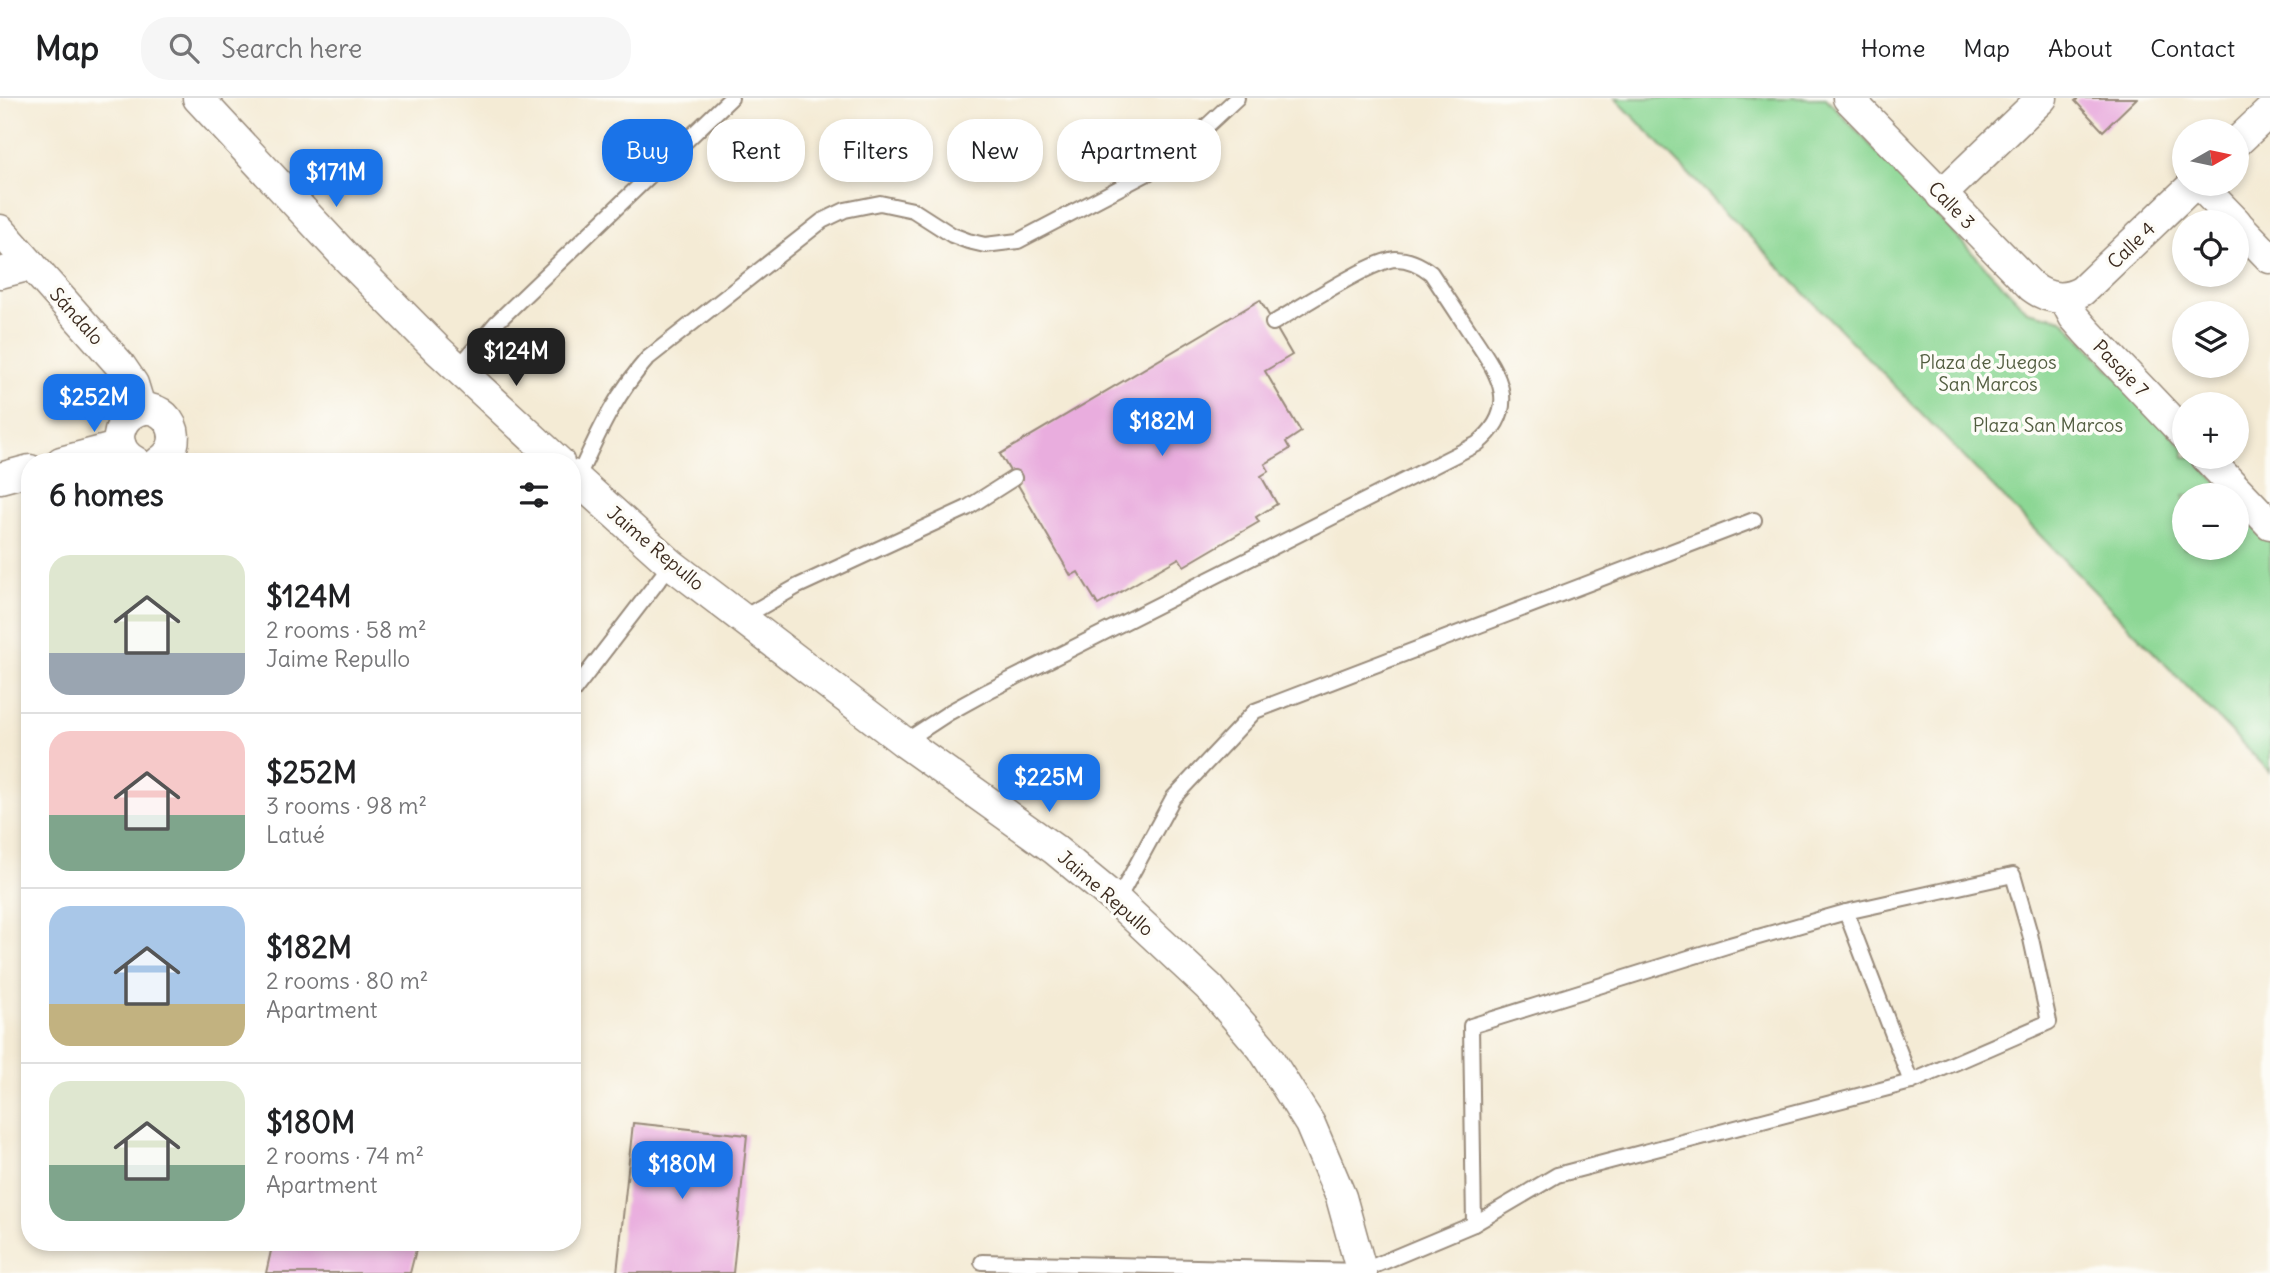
<!DOCTYPE html>
<html lang="en">
<head>
<meta charset="utf-8">
<style>
  :root { --surface:#fff; --page:#f6f6f6; --text:#202124; --muted:#757577; --line:#e0e0e0; --accent:#1a73e8 }
  body { margin:0; font-family:Delius,sans-serif; background:var(--page); color:var(--text); height:100vh; display:flex; flex-direction:column; font-size:26px; white-space:nowrap }
  * { box-sizing:border-box; margin:0 }
  p { font-size:23px; color:var(--muted) }
  .icon { flex:none; width:38px; height:38px; fill:none; stroke:currentColor; stroke-width:2; stroke-linecap:round; stroke-linejoin:round }
  .map { position:relative; flex:1; overflow:hidden }
  .drawer { position:absolute; left:21px; top:355px; width:560px; height:798px; display:flex; flex-direction:column; background:var(--surface); border-radius:28px; box-shadow:0 4px 10px #0003 }
  .drawer>* { flex:none }
  .banner { position:absolute; left:602px; top:21px; width:665px; height:63px; display:flex; gap:14px }
  .needle { width:46px; rotate:81deg }
  .tools { position:absolute; left:2172px; top:21px; display:grid; gap:14px }
  .tools a { display:grid; place-items:center; width:77px; height:77px; border-radius:50%; background:var(--surface); box-shadow:0 4px 10px #0003; font-size:35px }
  .price { position:absolute; translate:-50% -60px; padding:0 16px; border-radius:14px; background:var(--accent); color:#fff; font-size:23px; line-height:46px; filter:drop-shadow(0 2px 4px #0008) }
  .price::after { content:''; position:absolute; left:50%; top:42px; width:21px; height:16px; margin-left:-10px; background:inherit; clip-path:polygon(0 0,100% 0,50% 100%) }
  .price.active { background:#222; color:#fff }
  ul { padding:0; list-style:none }
  li { display:flex; align-items:center; gap:21px; height:175px; padding:0 28px }
  li+li { border-top:2px solid var(--line) }
  li span { display:grid; place-items:center; flex:none; width:196px; height:140px; border-radius:21px; color:#555 }
  li>.icon { margin-inline-start:auto }
  span .icon { width:84px; height:84px; fill:#fffc; stroke-width:1 }
  li b { font-size:30px }
  h2 { display:flex; justify-content:space-between; align-items:center; height:84px; padding:0 28px; font-size:30px }
  .pill { padding:0 24px; border-radius:28px; background:var(--surface); box-shadow:0 4px 10px #0003; font-size:24px; line-height:63px }
  .pill.active { background:var(--accent); color:#fff }
  header { display:flex; align-items:center; gap:42px; box-sizing:border-box; height:98px; padding:0 35px; background:var(--surface); border-bottom:2px solid var(--line) }
  header strong { font-size:33px }
  nav { display:flex; gap:38px; margin-inline-start:auto; font-size:24px }
  .search { width:490px; height:63px; background:var(--page); display:flex; align-items:center; gap:18px; box-sizing:border-box; padding:0 24px; border-radius:28px; color:var(--muted); font-size:26px }
  .map>svg:first-child { display:block }
  .green { fill:#8cd794; stroke:#648059; stroke-width:2 }
  .building { fill:#e9adde }
  .lines { fill:none; stroke-linecap:round; stroke-linejoin:round }
  .service-casing { stroke:#988a7a; stroke-width:18 }
  .minor-casing { stroke:#988a7a; stroke-width:33 }
  .service { stroke:#fff; stroke-width:14 }
  .minor { stroke:#fff; stroke-width:30 }
  .labels { text-anchor:middle; stroke-width:7; stroke-linejoin:round; paint-order:stroke }
  .street-label { font-size:19px; fill:#3b2a1e; stroke:#fdfcf7 }
  .park-label { font-size:19px; fill:#535e41; stroke:#fdfcf7 }
</style>
</head>
<body>
<header>
<strong>Map</strong>
<div class="search"><svg class="icon" aria-label="search" viewBox="0 0 24 24"><circle cx="10" cy="10" r="6"/><path d="M15 15l6 6"/></svg>Search here</div>
<nav><a>Home</a><a>Map</a><a>About</a><a>Contact</a></nav>
</header>
<div class="map">
<svg width="2270" height="1175" viewBox="0 0 2270 1175">
  <rect width="100%" height="100%" fill="#fdfcf7"/>
  <filter id="ink" filterUnits="userSpaceOnUse"><feTurbulence type="fractalNoise" baseFrequency=".0143" numOctaves="2"/><feDisplacementMap in="SourceGraphic" scale="14" xChannelSelector="R" yChannelSelector="G"/><feConvolveMatrix kernelMatrix="1 2 1 2 8 2 1 2 1" color-interpolation-filters="sRGB"/></filter>
  <filter id="wash" filterUnits="userSpaceOnUse"><feTurbulence type="fractalNoise" baseFrequency=".00686" numOctaves="4" result="noise"/><feDisplacementMap in="SourceGraphic" scale="28" xChannelSelector="R" yChannelSelector="G"/><feGaussianBlur stdDeviation="1.57" result="paint"/><feColorMatrix in="noise" values="0 0 0 0 0 0 0 0 0 0 0 0 0 0 0 0 0 1.4 0 .05"/><feComposite in="paint" operator="in"/></filter>
  <g filter="url(#wash)">
    <rect width="100%" height="100%" fill="#f4ebd5"/>
    <path class="green" d="M 1615,0 L 1826,0 L 2027,213 L 2062,221 L 2184,350 L 2184,359 L 2193,359 L 2229,397 L 2184,397 L 2184,450 L 2236,450 L 2237,405 L 2270,440 L 2270,674 Z"/>
    <g id="blocks">
      <g class="building">
        <path d="M 2079,0 L 2137,0 L 2103,33 L 2075,3 Z"/>
        <path d="M 1260,202 L 1292,257 L 1265,273 L 1301,334 L 1286,344 L 1290,351 L 1265,366 L 1269,373 L 1261,378 L 1277,406 L 1256,419 L 1259,424 L 1184,468 L 1179,460 L 1098,507 L 1078,474 L 1071,478 L 1000,356 Z"/>
        <path d="M 633,1025 L 747,1037 L 733,1175 L 617,1175 Z"/>
        <path d="M 273,1144 L 418,1144 L 410,1175 L 266,1175 Z"/>
      </g>
    </g>
  </g>
  <g filter="url(#ink)">
    <use href="#blocks" fill-opacity="0" stroke="#988a7a" stroke-width="2"/>
    <g class="lines">
      <defs>
        <g id="service">
          <path d="M 458,270 L 496,225 L 731,0"/>
          <path d="M 577,381 C 599,334 613,300 648,260 L 822,123 L 845,112 L 880,105 L 913,112 L 952,137 L 968,143 L 985,147 L 1018,143 L 1167,65 L 1237,0"/>
          <path d="M 742,520 L 798,488 L 967,410 L 1014,380"/>
          <path d="M 572,595 L 671,466"/>
          <path d="M 904,644 L 950,614 L 988,593 L 1477,346 C 1524,308 1496,273 1470,234 C 1457,214 1444,195 1431,175 C 1421,167 1410,161 1396,161 C 1372,162 1298,211 1273,225"/>
          <path d="M 2013,777 L 2030,836 L 2049,924 L 1911,984 L 1557,1077 L 1474,1126 L 1471,928 L 1730,847 L 1846,814 Z"/>
          <path d="M 1117,803 L 1173,700 L 1255,613 L 1754,422"/>
          <path d="M 1846,814 L 1911,984"/>
          <path d="M 982,1164 L 1362,1173 L 1474,1126"/>
        </g>
        <g id="minor">
          <path d="M 198,0 L 344,157 L 439,253 L 559,364"/>
          <path d="M 1848,0 L 2032,189 C 2048,201 2064,203 2082,193 L 2194,86"/>
          <path d="M 2236,45 L 2270,13"/>
          <path d="M 2199,86 L 2236,124"/>
          <path d="M 1941,97 L 2042,0"/>
          <path d="M 2236,125 L 2270,160"/>
          <path d="M 0,132 L 120,267 L 133,286 L 141,312"/>
          <path d="M 0,175 L 31,167"/>
          <path d="M 2064,200 L 2074,219 L 2087,234 L 2184,336"/>
          <path d="M 2206,359 L 2270,426"/>
          <path d="M 61,364 L 121,348"/>
          <path d="M 136,364 C 125,358 119,350 119,338 C 120,330 123,323 129,318 C 158,293 195,340 159,364"/>
          <path d="M 572,377 L 671,466 L 904,644 L 1054,751 L 1117,803 L 1211,891 L 1262,950 L 1310,1026 L 1341,1099 L 1362,1175"/>
          <path d="M 0,380 L 30,372"/>
        </g>
      </defs>
      <use href="#service" class="service-casing"/>
      <use href="#minor" class="minor-casing"/>
      <use href="#service" class="service"/>
      <use href="#minor" class="minor"/>
    </g>
  </g>
  <g class="labels">
    <g class="street-label">
      <text transform="translate(1952 107) rotate(46)" y="7">Calle 3</text>
      <text transform="translate(2131 147) rotate(-44)" y="7">Calle 4</text>
      <text transform="translate(77 218) rotate(48)" y="7">Sándalo</text>
      <text transform="translate(2121 270) rotate(46)" y="7">Pasaje 7</text>
      <text transform="translate(656 450) rotate(40)" y="7">Jaime Repullo</text>
      <text transform="translate(1106 795) rotate(41)" y="7">Jaime Repullo</text>
    </g>
    <g class="park-label">
      <text x="1988" y="271">Plaza de Juegos<tspan x="1988" dy="22">San Marcos</tspan></text>
      <text x="2048" y="334">Plaza San Marcos</text>
    </g>
  </g>
</svg>
<div class="tools">
<a><svg class="needle" viewBox="-14 -14 28 28"><path d="M0-13l5 13h-10z" fill="#e53935"/><path d="M0 13l5-13h-10z" fill="#757577"/></svg></a>
<a><svg class="icon" aria-label="locate" viewBox="0 0 24 24"><circle cx="12" cy="12" r="6"/><path d="M12 2v4M12 18v4M2 12h4M18 12h4"/></svg></a>
<a><svg class="icon" aria-label="layers" viewBox="0 0 24 24"><path d="M12 4l9 5-9 5-9-5zM3 14l9 5 9-5"/></svg></a>
<a>+</a>
<a>−</a>
</div>
<b class="price" style="left:336px;top:111px">$171M</b>
<b class="price active" style="left:516px;top:290px">$124M</b>
<b class="price" style="left:94px;top:336px">$252M</b>
<b class="price" style="left:1162px;top:360px">$182M</b>
<b class="price" style="left:1049px;top:716px">$225M</b>
<b class="price" style="left:682px;top:1103px">$180M</b>
<div class="banner">
<a class="pill active">Buy</a>
<a class="pill">Rent</a>
<a class="pill">Filters</a>
<a class="pill">New</a>
<a class="pill">Apartment</a>
</div>
<section class="drawer">
<h2>6 homes<svg class="icon" aria-label="filters" viewBox="0 0 24 24"><path d="M4 7h16M4 17h16"/><circle cx="9" cy="7" r="2"/><circle cx="15" cy="17" r="2"/></svg></h2>
<ul>
<li><span style="background:linear-gradient(#dfe7d0 70%,#9aa5b1 0)"><svg class="icon" aria-label="home" viewBox="0 0 24 24"><path d="M3 11l9-7 9 7M6 9v11h12V9"/></svg></span><div><b>$124M</b><p>2 rooms · 58 m²</p><p>Jaime Repullo</p></div></li>
<li><span style="background:linear-gradient(#f6c9c9 60%,#7fa58c 0)"><svg class="icon" aria-label="home" viewBox="0 0 24 24"><path d="M3 11l9-7 9 7M6 9v11h12V9"/></svg></span><div><b>$252M</b><p>3 rooms · 98 m²</p><p>Latué</p></div></li>
<li><span style="background:linear-gradient(#a9c7e8 70%,#c2b280 0)"><svg class="icon" aria-label="home" viewBox="0 0 24 24"><path d="M3 11l9-7 9 7M6 9v11h12V9"/></svg></span><div><b>$182M</b><p>2 rooms · 80 m²</p><p>Apartment</p></div></li>
<li><span style="background:linear-gradient(#dfe7d0 60%,#7fa58c 0)"><svg class="icon" aria-label="home" viewBox="0 0 24 24"><path d="M3 11l9-7 9 7M6 9v11h12V9"/></svg></span><div><b>$180M</b><p>2 rooms · 74 m²</p><p>Apartment</p></div></li>
</ul>
</section>
</div>
</body>
</html>
